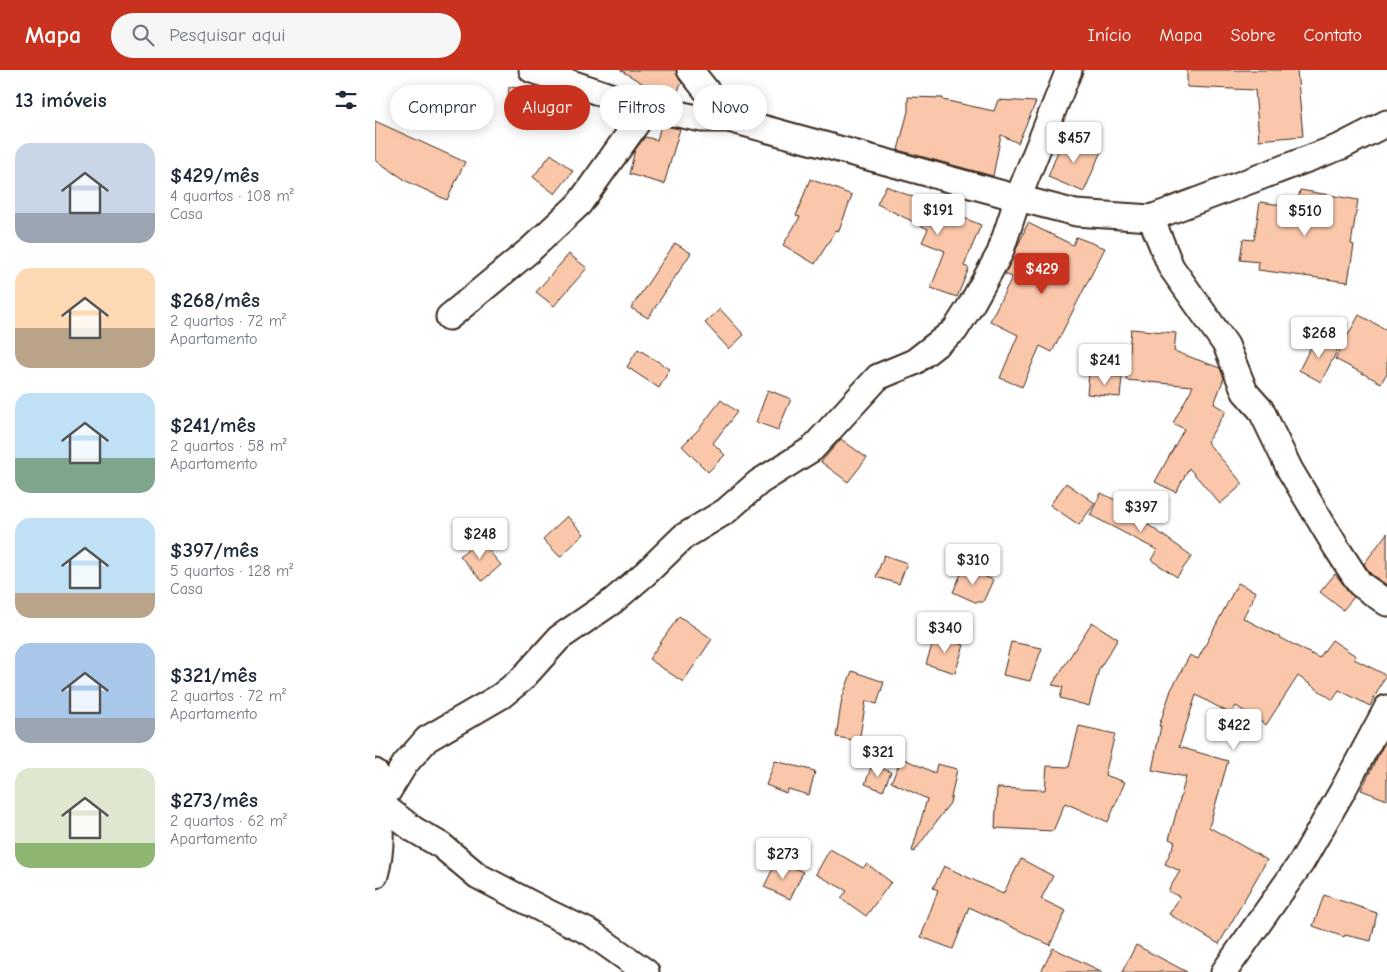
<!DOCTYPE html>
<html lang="pt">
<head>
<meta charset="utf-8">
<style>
  :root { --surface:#fff; --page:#f6f6f7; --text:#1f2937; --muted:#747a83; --accent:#c8321e }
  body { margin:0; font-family:"Comic Neue",sans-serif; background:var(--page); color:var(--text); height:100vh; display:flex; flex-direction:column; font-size:19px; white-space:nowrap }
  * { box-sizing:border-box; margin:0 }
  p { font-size:16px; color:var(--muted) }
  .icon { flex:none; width:28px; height:28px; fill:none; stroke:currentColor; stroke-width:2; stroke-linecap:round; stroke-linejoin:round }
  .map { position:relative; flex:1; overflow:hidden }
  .sheet { display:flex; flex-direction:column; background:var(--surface); width:375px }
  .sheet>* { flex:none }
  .guide { position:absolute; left:15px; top:15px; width:475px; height:45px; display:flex; gap:10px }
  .price { position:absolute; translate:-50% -42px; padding:0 11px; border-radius:5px; background:#fff; color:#222; font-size:16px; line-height:32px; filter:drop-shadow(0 1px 2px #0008) }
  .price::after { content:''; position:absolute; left:50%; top:30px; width:15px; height:11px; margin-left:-8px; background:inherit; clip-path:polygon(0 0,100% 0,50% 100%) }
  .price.current { background:var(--accent); color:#fff }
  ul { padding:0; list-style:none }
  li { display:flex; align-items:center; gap:15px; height:125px; padding:0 15px }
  li span { display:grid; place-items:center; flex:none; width:140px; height:100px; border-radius:15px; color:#555 }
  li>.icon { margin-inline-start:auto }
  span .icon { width:60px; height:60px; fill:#fffc; stroke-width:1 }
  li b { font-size:21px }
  h2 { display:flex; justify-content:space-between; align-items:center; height:60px; padding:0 15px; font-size:21px }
  .chip { padding:0 18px; border-radius:22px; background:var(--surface); box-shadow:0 2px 12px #0003; font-size:18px; line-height:45px }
  .chip.current { background:var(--accent); color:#fff }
  header { display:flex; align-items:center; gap:30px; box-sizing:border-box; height:70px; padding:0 25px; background:var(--accent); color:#fff }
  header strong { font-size:24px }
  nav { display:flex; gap:28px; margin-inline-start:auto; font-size:18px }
  .search { width:350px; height:45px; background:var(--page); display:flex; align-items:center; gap:12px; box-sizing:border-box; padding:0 18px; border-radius:28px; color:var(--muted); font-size:19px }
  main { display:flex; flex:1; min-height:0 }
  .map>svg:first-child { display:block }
  .building { fill:#fac7aa; stroke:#3b2a1e }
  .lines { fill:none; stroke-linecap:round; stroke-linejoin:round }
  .street-casing { stroke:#3b2a1e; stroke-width:29 }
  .street { stroke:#fff; stroke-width:25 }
</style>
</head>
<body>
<header>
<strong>Mapa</strong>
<div class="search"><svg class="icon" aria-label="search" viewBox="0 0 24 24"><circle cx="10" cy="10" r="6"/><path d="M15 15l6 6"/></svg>Pesquisar aqui</div>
<nav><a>Início</a><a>Mapa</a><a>Sobre</a><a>Contato</a></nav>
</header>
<main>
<section class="sheet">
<h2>13 imóveis<svg class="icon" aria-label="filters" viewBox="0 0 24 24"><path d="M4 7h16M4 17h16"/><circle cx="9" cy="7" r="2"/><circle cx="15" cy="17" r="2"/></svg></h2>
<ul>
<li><span style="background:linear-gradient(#c9d6e8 70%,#9aa5b1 0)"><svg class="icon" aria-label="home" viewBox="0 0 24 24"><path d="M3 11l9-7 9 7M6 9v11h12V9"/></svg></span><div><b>$429/mês</b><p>4 quartos · 108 m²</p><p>Casa</p></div></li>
<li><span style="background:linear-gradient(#ffd9b3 60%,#b9a48a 0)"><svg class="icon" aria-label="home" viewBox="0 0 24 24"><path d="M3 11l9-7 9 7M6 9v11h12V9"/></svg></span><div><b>$268/mês</b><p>2 quartos · 72 m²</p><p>Apartamento</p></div></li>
<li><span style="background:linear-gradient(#bfe0f5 65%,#7fa58c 0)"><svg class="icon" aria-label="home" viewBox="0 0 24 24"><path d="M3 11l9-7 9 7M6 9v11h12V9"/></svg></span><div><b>$241/mês</b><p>2 quartos · 58 m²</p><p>Apartamento</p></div></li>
<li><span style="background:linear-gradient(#bfe0f5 75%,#b9a48a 0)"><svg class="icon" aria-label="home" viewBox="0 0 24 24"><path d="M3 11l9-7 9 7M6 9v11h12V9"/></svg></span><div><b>$397/mês</b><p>5 quartos · 128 m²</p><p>Casa</p></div></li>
<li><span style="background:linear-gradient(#a9c7e8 75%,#9aa5b1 0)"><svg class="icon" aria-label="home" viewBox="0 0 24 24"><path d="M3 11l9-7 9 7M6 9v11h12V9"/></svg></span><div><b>$321/mês</b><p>2 quartos · 72 m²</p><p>Apartamento</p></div></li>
<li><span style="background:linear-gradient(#dfe7d0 75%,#8fb573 0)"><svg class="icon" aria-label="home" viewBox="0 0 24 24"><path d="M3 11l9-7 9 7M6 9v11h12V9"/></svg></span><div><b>$273/mês</b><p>2 quartos · 62 m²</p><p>Apartamento</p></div></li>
</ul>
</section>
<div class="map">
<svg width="1012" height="902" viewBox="0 0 1012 902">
  <rect width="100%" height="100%" fill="#fff"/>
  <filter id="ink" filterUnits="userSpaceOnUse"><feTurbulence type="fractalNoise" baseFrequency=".02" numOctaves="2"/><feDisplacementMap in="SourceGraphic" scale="10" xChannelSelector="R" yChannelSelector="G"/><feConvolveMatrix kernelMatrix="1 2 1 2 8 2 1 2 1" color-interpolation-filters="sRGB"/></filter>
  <g filter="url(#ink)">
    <g class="building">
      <path d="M 245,0 L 301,0 L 304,9 L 307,13 L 299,28 L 289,26 Z"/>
      <path d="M 812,0 L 922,0 L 928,66 L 884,70 L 880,20 L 812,17 Z"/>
      <path d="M 134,17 L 164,20 L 163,46 L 132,44 Z"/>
      <path d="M 533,27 L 568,28 L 568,30 L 619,41 L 623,30 L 661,32 L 643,73 L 626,65 L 618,106 L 523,80 L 533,41 Z"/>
      <path d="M 0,51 L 90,92 L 72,130 L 29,110 L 29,109 L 0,90 Z"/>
      <path d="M 286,55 L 305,59 L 289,114 L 254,104 L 260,80 L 270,67 L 282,70 Z"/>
      <path d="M 689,66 L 726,81 L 709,122 L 673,107 Z"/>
      <path d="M 176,84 L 198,101 L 180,124 L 158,107 Z"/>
      <path d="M 435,109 L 477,125 L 464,161 L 461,160 L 440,194 L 408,175 L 425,147 L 421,146 Z"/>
      <path d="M 511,116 L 606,155 L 589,196 L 594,198 L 582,227 L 556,218 L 570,181 L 547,172 L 553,159 L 502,134 Z"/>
      <path d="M 925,120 L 983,130 L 976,174 L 979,175 L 973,212 L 883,200 L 884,192 L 865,190 L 868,169 L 879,170 L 885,132 L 922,137 Z"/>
      <path d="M 653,153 L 698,175 L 701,167 L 730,178 L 677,282 L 665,276 L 647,317 L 625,308 L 643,265 L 615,251 L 637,207 L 630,204 Z"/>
      <path d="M 300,173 L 316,183 L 273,248 L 256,238 Z"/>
      <path d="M 194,184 L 212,198 L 179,236 L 161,222 Z"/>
      <path d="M 345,239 L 369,265 L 354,279 L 330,253 Z"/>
      <path d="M 984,245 L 1012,260 L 1012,303 L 1006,313 L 960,289 Z"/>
      <path d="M 756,259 L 801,263 L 799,281 L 845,298 L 849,308 L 839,334 L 851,341 L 832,372 L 868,414 L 845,434 L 814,398 L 801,422 L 780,412 L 809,359 L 798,353 L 818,316 L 751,310 Z"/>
      <path d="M 942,265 L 964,277 L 946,312 L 924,300 Z"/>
      <path d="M 263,279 L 295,299 L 284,318 L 252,297 Z"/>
      <path d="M 714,304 L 747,307 L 745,327 L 712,324 Z"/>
      <path d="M 393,320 L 416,329 L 403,360 L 381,352 Z"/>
      <path d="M 346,330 L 362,342 L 338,373 L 350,385 L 333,402 L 307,376 L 324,359 Z"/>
      <path d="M 466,369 L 492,388 L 473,412 L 446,392 Z"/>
      <path d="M 691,413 L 720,433 L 704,455 L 675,435 Z"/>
      <path d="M 726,423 L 771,445 L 768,451 L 817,486 L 802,507 L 776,490 L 782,480 L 715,445 Z"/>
      <path d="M 192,446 L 209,464 L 185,487 L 168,469 Z"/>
      <path d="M 1012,463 L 1012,515 L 996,504 L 989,494 Z"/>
      <path d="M 104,469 L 126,495 L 107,511 L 85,486 Z"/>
      <path d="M 509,485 L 532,493 L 524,514 L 501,507 Z"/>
      <path d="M 589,497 L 618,510 L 608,532 L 600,532 L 578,522 Z"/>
      <path d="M 960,504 L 979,527 L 968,540 L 945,522 Z"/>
      <path d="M 863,513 L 881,522 L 868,548 L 944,588 L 957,570 L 981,586 L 979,589 L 1011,605 L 995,636 L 964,620 L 958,630 L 923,606 L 891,655 L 861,636 L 856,644 L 821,625 L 804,677 L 853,691 L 834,757 L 892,790 L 844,874 L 794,844 L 805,827 L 793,821 L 805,801 L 790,794 L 800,772 L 794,769 L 811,707 L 777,700 L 786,656 L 784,656 L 796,620 L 815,585 L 823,589 Z"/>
      <path d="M 304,546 L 337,569 L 308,612 L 274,589 Z"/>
      <path d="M 717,552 L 743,569 L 724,599 L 714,636 L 685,628 L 688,617 L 677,615 Z"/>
      <path d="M 560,566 L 589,575 L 580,603 L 551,594 Z"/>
      <path d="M 636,572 L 667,578 L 655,611 L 628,605 Z"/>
      <path d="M 477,601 L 509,612 L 502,634 L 491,631 L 484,671 L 461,667 L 467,628 Z"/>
      <path d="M 704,656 L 740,664 L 730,705 L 750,712 L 733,752 L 690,733 L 678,761 L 620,758 L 622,718 L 670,720 L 672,696 L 694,697 Z"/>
      <path d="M 1012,668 L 1012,730 L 986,720 Z"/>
      <path d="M 527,688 L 560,703 L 562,694 L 582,699 L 575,733 L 539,782 L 537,781 L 552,729 L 516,712 Z"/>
      <path d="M 400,691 L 440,701 L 434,725 L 413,719 L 411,723 L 391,715 Z"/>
      <path d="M 497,695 L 516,702 L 508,721 L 490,714 Z"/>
      <path d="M 455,779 L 488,798 L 492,794 L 516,812 L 491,846 L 466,828 L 472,821 L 441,804 Z"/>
      <path d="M 646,789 L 678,806 L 666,829 L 691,841 L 675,875 L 594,837 L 578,879 L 546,867 L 563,820 L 558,818 L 569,796 L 628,824 Z"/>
      <path d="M 402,790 L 428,802 L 415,829 L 389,817 Z"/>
      <path d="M 949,825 L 1002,843 L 996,871 L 970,865 L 969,867 L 938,856 Z"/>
      <path d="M 761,875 L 812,902 L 747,902 Z"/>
      <path d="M 678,878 L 728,902 L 666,902 Z"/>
    </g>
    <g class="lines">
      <defs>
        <g id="street">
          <path d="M 157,0 L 241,28 L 298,43 L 327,49 L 354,49"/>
          <path d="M 315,0 L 354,49 L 643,128 L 701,143 L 776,148 L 967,76 L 1012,53"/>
          <path d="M 776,148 L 796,197 L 851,275 L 870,322 L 886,340 L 915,400 L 961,477 L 985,514 L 1012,533"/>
          <path d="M 74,247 L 155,180 L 204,134 L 274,36"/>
          <path d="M 0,702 C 3,736 10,772 0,805"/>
          <path d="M 3,732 L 14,720 L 30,694 L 52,669 L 126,626 L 147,609 L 184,568 L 238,531 L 272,502 L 308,467 L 351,441 L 384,412 L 437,379 L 503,307 L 539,292 L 580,260 L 596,235 L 625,183 L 643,128 L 694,0"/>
          <path d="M 3,732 L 38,759 L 67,776 L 103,806 L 174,843 L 216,863 L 271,902"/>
          <path d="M 849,902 L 926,793 L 968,720 L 1012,638"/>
        </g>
      </defs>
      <use href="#street" class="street-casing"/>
      <use href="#street" class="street"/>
    </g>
  </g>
</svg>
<b class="price" style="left:699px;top:94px">$457</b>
<b class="price" style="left:563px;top:166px">$191</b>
<b class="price" style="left:930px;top:167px">$510</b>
<b class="price current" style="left:667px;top:225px">$429</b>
<b class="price" style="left:944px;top:289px">$268</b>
<b class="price" style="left:730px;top:316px">$241</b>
<b class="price" style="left:766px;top:463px">$397</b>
<b class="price" style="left:105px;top:490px">$248</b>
<b class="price" style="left:598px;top:516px">$310</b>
<b class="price" style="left:570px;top:584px">$340</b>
<b class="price" style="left:859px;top:681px">$422</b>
<b class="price" style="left:503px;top:708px">$321</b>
<b class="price" style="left:408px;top:810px">$273</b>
<div class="guide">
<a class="chip">Comprar</a>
<a class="chip current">Alugar</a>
<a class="chip">Filtros</a>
<a class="chip">Novo</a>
</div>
</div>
</main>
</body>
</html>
